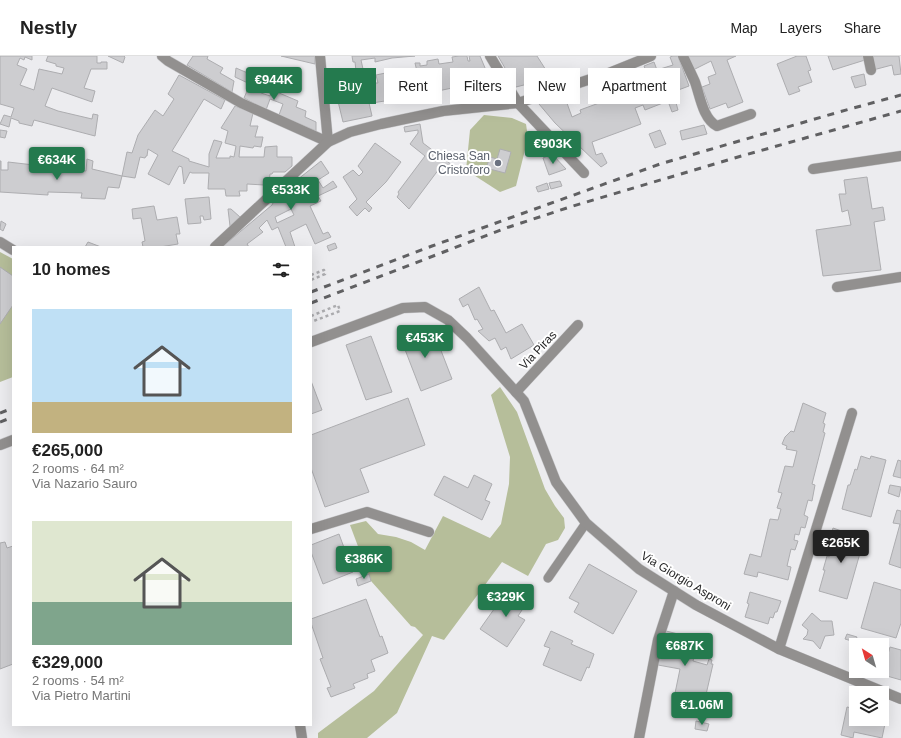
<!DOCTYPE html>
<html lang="en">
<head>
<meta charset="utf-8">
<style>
  :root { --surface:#fff; --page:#f6f6f6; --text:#222; --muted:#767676; --line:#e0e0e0; --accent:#247a4e }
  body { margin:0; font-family:Arial,sans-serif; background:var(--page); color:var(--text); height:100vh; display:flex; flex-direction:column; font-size:15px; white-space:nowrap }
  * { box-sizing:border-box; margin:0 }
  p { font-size:13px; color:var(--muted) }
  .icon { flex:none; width:22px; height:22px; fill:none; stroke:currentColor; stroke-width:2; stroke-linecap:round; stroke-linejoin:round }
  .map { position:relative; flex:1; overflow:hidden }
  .sheet { position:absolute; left:12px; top:190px; width:300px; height:480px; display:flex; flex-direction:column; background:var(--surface); border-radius:0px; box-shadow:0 4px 16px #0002 }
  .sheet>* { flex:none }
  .banner { position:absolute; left:324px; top:12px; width:380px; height:36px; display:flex; gap:8px }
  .needle { width:26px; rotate:323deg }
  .controls { position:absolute; left:849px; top:582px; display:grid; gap:8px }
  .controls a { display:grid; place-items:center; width:40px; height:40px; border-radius:0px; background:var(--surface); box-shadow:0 4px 16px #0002; font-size:20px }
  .price { position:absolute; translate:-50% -34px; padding:0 9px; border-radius:4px; background:var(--accent); color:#fff; font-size:13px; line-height:26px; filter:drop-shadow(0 1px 2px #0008) }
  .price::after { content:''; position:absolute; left:50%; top:24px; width:12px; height:9px; margin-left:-6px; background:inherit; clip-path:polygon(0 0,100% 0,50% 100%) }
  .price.on { background:#222; color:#fff }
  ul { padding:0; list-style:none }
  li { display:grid; align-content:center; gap:8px; height:212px; padding:0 20px }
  li span { display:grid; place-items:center; height:124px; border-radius:0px; color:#555 }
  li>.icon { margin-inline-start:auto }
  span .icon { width:72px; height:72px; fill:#fffc; stroke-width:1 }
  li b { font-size:17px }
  h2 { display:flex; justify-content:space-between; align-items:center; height:48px; padding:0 20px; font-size:17px }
  .tag { padding:0 14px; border-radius:0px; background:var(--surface); box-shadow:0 4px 16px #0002; font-size:14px; line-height:36px }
  .tag.on { background:var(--accent); color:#fff }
  header { display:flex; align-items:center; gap:24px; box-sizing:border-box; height:56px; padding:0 20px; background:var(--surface); border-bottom:1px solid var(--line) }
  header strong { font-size:19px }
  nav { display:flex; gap:22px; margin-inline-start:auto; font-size:14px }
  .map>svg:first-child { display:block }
  .green { fill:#b6be9a }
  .building { fill:#cdcdd0; stroke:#adadb0; fill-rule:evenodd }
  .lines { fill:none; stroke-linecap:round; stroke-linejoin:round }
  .service-casing { stroke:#c8c8cb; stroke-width:10 }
  .minor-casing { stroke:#c8c8cb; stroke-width:11 }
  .tertiary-casing { stroke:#c8c8cb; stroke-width:11 }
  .path { stroke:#ababae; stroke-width:2.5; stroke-dasharray:3 3; stroke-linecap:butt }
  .service { stroke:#92908f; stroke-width:9 }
  .minor { stroke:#92908f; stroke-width:10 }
  .tertiary { stroke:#92908f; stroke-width:10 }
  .rail { stroke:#606062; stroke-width:3; stroke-dasharray:7 7; stroke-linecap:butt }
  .worship-dot { fill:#6b7280; stroke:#fff; stroke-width:1.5 }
  .labels { text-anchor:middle; stroke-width:4; stroke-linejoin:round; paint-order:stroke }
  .worship-label { font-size:12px; fill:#5b616d; stroke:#fff; text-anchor:end }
  .street-label { font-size:12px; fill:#252526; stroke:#fff }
</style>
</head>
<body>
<header>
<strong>Nestly</strong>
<nav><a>Map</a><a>Layers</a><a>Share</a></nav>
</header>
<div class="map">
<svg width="901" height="682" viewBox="0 0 901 682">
  <rect width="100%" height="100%" fill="#ececef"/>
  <g class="green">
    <path d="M 484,59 L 512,62 L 526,68 L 528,82 L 516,130 L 500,136 L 466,114 L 470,74 Z"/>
    <path d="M 0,196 L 13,203 L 13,321 L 0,326 Z"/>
    <path d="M 500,331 L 517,356 L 545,433 L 555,450 L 564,462 L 565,472 L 558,484 L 546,488 L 528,520 L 502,506 L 444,584 L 432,580 L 397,657 L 367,682 L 318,682 L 318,677 L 374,635 L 423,579 L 415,571 L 411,570 L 371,525 L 350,469 L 366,465 L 378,478 L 396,481 L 411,486 L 425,494 L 443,460 L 490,482 L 501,468 L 509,428 L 510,401 L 491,339 Z"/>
  </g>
  <g class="building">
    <path d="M 0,0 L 32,0 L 32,4 L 25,1 L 24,4 L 20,2 L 17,9 L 27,13 L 20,29 L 34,34 L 39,13 L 62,18 L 64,12 L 56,10 L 56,8 L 46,5 L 48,0 L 97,0 L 97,7 L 101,7 L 101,6 L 107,6 L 107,13 L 91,13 L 84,32 L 95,35 L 92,46 L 52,32 L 45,50 L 58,55 L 92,63 L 93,58 L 98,59 L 95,80 L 34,64 L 32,70 L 19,67 L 19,65 L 11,62 L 9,71 L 0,68 L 4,59 L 11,61 L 14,52 L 0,48 Z"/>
    <path d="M 108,0 L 124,0 L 125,1 L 123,7 Z"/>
    <path d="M 193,0 L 208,0 L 207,3 L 223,12 L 220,17 L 234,25 L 232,36 L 187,9 Z"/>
    <path d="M 281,0 L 315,0 L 315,8 Z"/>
    <path d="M 352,0 L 415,0 L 392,2 L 375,6 L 375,2 L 361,4 L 363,13 L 358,15 L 362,35 L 366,34 L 372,60 L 343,66 L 336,37 L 354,33 L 352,24 L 328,27 L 327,19 L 356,15 L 355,6 L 353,6 Z"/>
    <path d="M 459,0 L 467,0 L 468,5 L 470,5 L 469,0 L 480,0 L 496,38 L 484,40 L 480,23 L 451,28 L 452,32 L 438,35 L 438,32 L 414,36 L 414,32 L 389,36 L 391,44 L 372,47 L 369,27 L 378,27 L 376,19 L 400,14 L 401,23 L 418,20 L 415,7 L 420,7 L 420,10 L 427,9 L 427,5 L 438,3 L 439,8 L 453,6 L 452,1 Z"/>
    <path d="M 498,0 L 537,0 L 551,22 L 516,31 Z"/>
    <path d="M 673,0 L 678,0 L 689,30 L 673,36 L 678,54 L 672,56 L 668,45 L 645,54 L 643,49 L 635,52 L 641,68 L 592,86 L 596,99 L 602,97 L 607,107 L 601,111 L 555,67 L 539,48 L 564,39 L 572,61 L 581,57 L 580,54 L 629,36 L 631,43 L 639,40 L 635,30 L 650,25 L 644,10 L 654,6 L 657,14 L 673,9 L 670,1 Z"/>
    <path d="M 687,0 L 736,0 L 727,4 L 743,46 L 728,52 L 726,47 L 710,53 L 702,31 L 710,28 L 708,21 L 716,18 L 711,5 L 693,14 Z"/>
    <path d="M 797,0 L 806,0 L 811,14 L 808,15 L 812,26 L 798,31 L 800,35 L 789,39 L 777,8 Z"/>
    <path d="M 828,0 L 864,0 L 865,4 L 833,14 Z"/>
    <path d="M 870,0 L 899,0 L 901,18 L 894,19 L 892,9 L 873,14 Z"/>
    <path d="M 236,12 L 257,21 L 255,25 L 263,28 L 261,37 L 270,40 L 272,34 L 298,45 L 296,51 L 306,55 L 305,61 L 316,66 L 316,75 L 279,59 L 283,48 L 270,43 L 266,54 L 244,42 L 250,28 L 235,21 Z"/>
    <path d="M 864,18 L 866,29 L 855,32 L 851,21 Z"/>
    <path d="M 179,19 L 225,44 L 221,53 L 204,43 L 172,95 L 189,103 L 189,105 L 209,111 L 209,98 L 214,84 L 222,86 L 216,102 L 230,102 L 230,100 L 234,101 L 236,90 L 225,87 L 228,75 L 221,72 L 235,50 L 253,57 L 250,70 L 258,70 L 255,81 L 263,81 L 261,91 L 254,90 L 253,92 L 240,90 L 239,101 L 264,101 L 265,91 L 277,90 L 277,101 L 292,101 L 292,110 L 285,116 L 273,116 L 272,118 L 270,118 L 269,127 L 264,126 L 264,129 L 247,128 L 247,135 L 239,135 L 240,140 L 226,140 L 225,133 L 208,133 L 209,117 L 192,117 L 190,116 L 184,128 L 182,111 L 179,110 L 169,129 L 148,118 L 158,99 L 148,93 L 147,100 L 146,100 L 145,102 L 140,101 L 135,122 L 122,120 L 127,96 L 132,97 L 138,79 L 155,54 L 163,60 L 174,43 L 168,38 Z"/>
    <path d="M 470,31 L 471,42 L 465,43 L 464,32 Z"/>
    <path d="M 420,68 L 423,87 L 452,109 L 448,115 L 442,109 L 409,153 L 397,141 L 399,138 L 398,136 L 425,100 L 410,88 L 418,77 L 418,74 L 405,76 L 404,71 Z"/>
    <path d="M 704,69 L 707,78 L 682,84 L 680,75 Z"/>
    <path d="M 0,74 L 7,75 L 5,82 L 0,81 Z"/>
    <path d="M 660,74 L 666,88 L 655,92 L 649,78 Z"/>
    <path d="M 375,87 L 401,106 L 386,126 L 366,146 L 372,152 L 369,156 L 365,152 L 357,160 L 349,151 L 357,143 L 343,121 L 353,114 L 359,120 L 363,116 L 358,110 Z"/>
    <path d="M 500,93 L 511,96 L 505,117 L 486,112 L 490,101 L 497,103 Z"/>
    <path d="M 552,98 L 566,113 L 549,119 L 543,102 Z"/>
    <path d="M 63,100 L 73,101 L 72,108 L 62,107 Z"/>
    <path d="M 87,103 L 93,105 L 92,113 L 122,120 L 119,132 L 108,131 L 105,143 L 81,142 L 82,137 L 48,136 L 48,139 L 0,136 L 0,105 L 1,105 L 1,114 L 8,114 L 8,106 L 86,115 Z"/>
    <path d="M 321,105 L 329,117 L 318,124 L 323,132 L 333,125 L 337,131 L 318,140 L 321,145 L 310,150 L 323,178 L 328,176 L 331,181 L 315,188 L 306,168 L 290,176 L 295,191 L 286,191 L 278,171 L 272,174 L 267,164 L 259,172 L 263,176 L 247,188 L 249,191 L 222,191 L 272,149 L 275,143 L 288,131 ZM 315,137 L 316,140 L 306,145 L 304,141 L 307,138 L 308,140 ZM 291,153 L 294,159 L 277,167 L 275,161 Z"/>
    <path d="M 867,121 L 872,153 L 883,151 L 885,164 L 874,166 L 881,214 L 823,220 L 816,174 L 851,169 L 848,154 L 842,156 L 839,138 L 846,138 L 844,124 Z"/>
    <path d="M 560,125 L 562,130 L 551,133 L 549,127 Z"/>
    <path d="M 547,127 L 549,133 L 538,136 L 536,131 Z"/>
    <path d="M 209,141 L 211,163 L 204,164 L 203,160 L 200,160 L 201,167 L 188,168 L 185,143 Z"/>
    <path d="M 154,150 L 157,164 L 177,161 L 180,178 L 176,178 L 178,188 L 160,191 L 143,191 L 142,186 L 145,185 L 141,162 L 133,163 L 132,153 Z"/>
    <path d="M 228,153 L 231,153 L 240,161 L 230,170 Z"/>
    <path d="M 1,165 L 6,168 L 3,175 L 0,173 Z"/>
    <path d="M 88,186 L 101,191 L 85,191 Z"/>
    <path d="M 335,187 L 337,192 L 329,195 L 327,190 Z"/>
    <path d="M 0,211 L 13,220 L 13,249 L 0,268 Z"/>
    <path d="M 479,231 L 491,255 L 494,254 L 506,277 L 522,268 L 534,289 L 511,303 L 506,291 L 501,294 L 495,282 L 489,285 L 478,275 L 483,273 L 477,263 L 475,264 L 468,248 L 463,251 L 459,243 Z"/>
    <path d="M 417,271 L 422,285 L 435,279 L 452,323 L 421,335 L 399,278 Z"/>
    <path d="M 371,280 L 392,336 L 366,344 L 346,289 Z"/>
    <path d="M 311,325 L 322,354 L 311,358 Z"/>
    <path d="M 408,342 L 425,389 L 360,413 L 369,436 L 325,451 L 311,412 L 311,379 Z"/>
    <path d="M 803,347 L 826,357 L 823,367 L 825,368 L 823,376 L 825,377 L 812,428 L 815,429 L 812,445 L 808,444 L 804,459 L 808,461 L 805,472 L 801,471 L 799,479 L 795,478 L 794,484 L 798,485 L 795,494 L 791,493 L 787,510 L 791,511 L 788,524 L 758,516 L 757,521 L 744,518 L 750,498 L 761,501 L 770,463 L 778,464 L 781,453 L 777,452 L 782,437 L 778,436 L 785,410 L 793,411 L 797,395 L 786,393 L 787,390 L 782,388 L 785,381 L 791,375 L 794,376 Z"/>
    <path d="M 861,400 L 870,403 L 871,400 L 886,404 L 871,461 L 842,453 L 848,429 L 850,429 L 855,413 L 857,414 Z"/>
    <path d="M 898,404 L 901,405 L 901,422 L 893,420 Z"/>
    <path d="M 474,419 L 492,428 L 485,444 L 490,446 L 482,464 L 434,439 L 444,420 L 468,432 Z"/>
    <path d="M 890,429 L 901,431 L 899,441 L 888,437 Z"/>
    <path d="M 897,454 L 901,455 L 901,512 L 889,508 L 900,468 L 893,467 Z"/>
    <path d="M 833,472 L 864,483 L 847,543 L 819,535 L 825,514 L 823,514 L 827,500 L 829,501 L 833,488 L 829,486 Z"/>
    <path d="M 339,478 L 353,516 L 323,528 L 311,496 L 311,489 Z"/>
    <path d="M 5,486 L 7,492 L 13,490 L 13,608 L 0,613 L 0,487 Z"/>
    <path d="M 589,508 L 637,535 L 613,578 L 574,556 L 579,547 L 569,542 Z"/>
    <path d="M 369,518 L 371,525 L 358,530 L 356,523 Z"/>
    <path d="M 874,526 L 901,534 L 901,567 L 896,582 L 861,572 Z"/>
    <path d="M 507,531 L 528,545 L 518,560 L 525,564 L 507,591 L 480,573 L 504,539 L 502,538 Z"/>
    <path d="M 750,536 L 781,545 L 777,556 L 775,556 L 773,562 L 770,561 L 768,568 L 745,561 L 749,548 L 747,547 Z"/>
    <path d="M 366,543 L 380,581 L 382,580 L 388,597 L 371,604 L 375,615 L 367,618 L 368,622 L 353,628 L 355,632 L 331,641 L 327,632 L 331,631 L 320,603 L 323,602 L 311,567 L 311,563 Z"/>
    <path d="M 812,557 L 821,565 L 832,565 L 834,579 L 825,580 L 820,593 L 813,585 L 803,583 L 807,579 L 808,574 L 802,569 Z"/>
    <path d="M 551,575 L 573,585 L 571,588 L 594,598 L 589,612 L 587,611 L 581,625 L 543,609 L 550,592 L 544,590 Z"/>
    <path d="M 666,575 L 698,583 L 693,605 L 707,609 L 709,603 L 712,604 L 711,608 L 713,608 L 705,643 L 687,639 L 684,650 L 673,647 L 680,613 L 658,609 Z"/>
    <path d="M 847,578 L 857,581 L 855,586 L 845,583 Z"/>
    <path d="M 890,591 L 901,594 L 901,624 L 887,620 L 888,617 L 884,616 L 883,619 L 870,615 L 882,615 L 882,601 L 887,602 Z"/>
    <path d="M 847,651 L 856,653 L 856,663 L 886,663 L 882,682 L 854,676 L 853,682 L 841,679 Z"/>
    <path d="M 696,665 L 709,668 L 707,675 L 695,673 Z"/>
  </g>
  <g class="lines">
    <defs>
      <path id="service" d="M 548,522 L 586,467"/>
      <g id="minor">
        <path d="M 162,0 L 168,5 L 241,47 L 328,86 L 320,0"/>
        <path d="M 490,0 L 518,47 L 584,117"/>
        <path d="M 683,0 C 687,9 691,17 695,26 C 700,40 703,63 717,70 L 751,58"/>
        <path d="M 868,0 L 871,14"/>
        <path d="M 813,113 L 901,100"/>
        <path d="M 837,231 L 901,221"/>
        <path d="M 311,286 L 403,252 L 425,251 L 448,264 L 467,282 L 524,345 L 556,426 L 586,467 L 639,513 L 696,549 L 779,593 L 901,643"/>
        <path d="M 516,336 L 578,269"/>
        <path d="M 311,473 L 367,456 L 429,476"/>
        <path d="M 779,593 L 852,357"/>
        <path d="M 639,682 L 658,584 L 674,535"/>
      </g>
      <g id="tertiary">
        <path d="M 0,186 L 13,194"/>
        <path d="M 215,191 L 328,86 L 350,76 L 381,68 L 443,55 L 518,47 L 609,17 L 651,0"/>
        <path d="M 0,389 L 13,384"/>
        <path d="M 300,669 L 302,682"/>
      </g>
    </defs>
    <use href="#service" class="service-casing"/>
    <use href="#minor" class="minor-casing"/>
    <use href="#tertiary" class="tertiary-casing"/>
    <g class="path">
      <path d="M 311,219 L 324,214 L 325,218 L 311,224"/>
      <path d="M 311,260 L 338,249 L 340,255 L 311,266"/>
    </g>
    <use href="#service" class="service"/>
    <use href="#minor" class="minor"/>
    <use href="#tertiary" class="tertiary"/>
    <g class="rail">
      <path d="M 311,236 L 432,190 L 660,108 L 839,56 L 901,39"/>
      <path d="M 311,247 L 506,172 L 573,150 L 738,101 L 901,55"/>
      <path d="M 0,357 L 13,352"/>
      <path d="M 0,366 L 13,361"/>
    </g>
  </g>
  <circle class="worship-dot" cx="498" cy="107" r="4"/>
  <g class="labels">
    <g class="worship-label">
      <text x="490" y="104">Chiesa San<tspan x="490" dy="14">Cristoforo</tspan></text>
    </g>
    <g class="street-label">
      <text transform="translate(538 294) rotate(-47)" y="4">Via Piras</text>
      <text transform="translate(686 525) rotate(31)" y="4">Via Giorgio Asproni</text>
    </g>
  </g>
</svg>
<div class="controls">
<a><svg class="needle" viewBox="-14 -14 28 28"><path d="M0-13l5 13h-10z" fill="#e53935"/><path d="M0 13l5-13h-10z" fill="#767676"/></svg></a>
<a><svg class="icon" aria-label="layers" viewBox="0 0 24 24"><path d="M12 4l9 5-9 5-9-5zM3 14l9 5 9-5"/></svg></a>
</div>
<b class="price" style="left:274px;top:45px">€944K</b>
<b class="price" style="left:553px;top:109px">€903K</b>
<b class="price" style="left:57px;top:125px">€634K</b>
<b class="price" style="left:291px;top:155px">€533K</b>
<b class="price" style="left:425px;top:303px">€453K</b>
<b class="price on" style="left:841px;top:508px">€265K</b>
<b class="price" style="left:364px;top:524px">€386K</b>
<b class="price" style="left:506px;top:562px">€329K</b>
<b class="price" style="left:685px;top:611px">€687K</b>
<b class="price" style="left:702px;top:670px">€1.06M</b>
<div class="banner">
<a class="tag on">Buy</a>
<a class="tag">Rent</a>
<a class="tag">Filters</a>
<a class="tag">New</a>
<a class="tag">Apartment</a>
</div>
<section class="sheet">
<h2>10 homes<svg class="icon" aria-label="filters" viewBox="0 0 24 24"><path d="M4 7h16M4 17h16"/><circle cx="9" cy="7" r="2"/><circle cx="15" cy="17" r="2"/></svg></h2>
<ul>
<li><span style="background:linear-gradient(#bfe0f5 75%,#c2b280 0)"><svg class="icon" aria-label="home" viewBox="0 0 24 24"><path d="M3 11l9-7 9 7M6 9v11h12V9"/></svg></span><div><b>€265,000</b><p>2 rooms · 64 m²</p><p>Via Nazario Sauro</p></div></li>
<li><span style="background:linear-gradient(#dfe7d0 65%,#7fa58c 0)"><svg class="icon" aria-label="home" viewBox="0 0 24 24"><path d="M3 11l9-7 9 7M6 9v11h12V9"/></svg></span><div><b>€329,000</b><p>2 rooms · 54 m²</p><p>Via Pietro Martini</p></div></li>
</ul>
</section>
</div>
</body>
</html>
